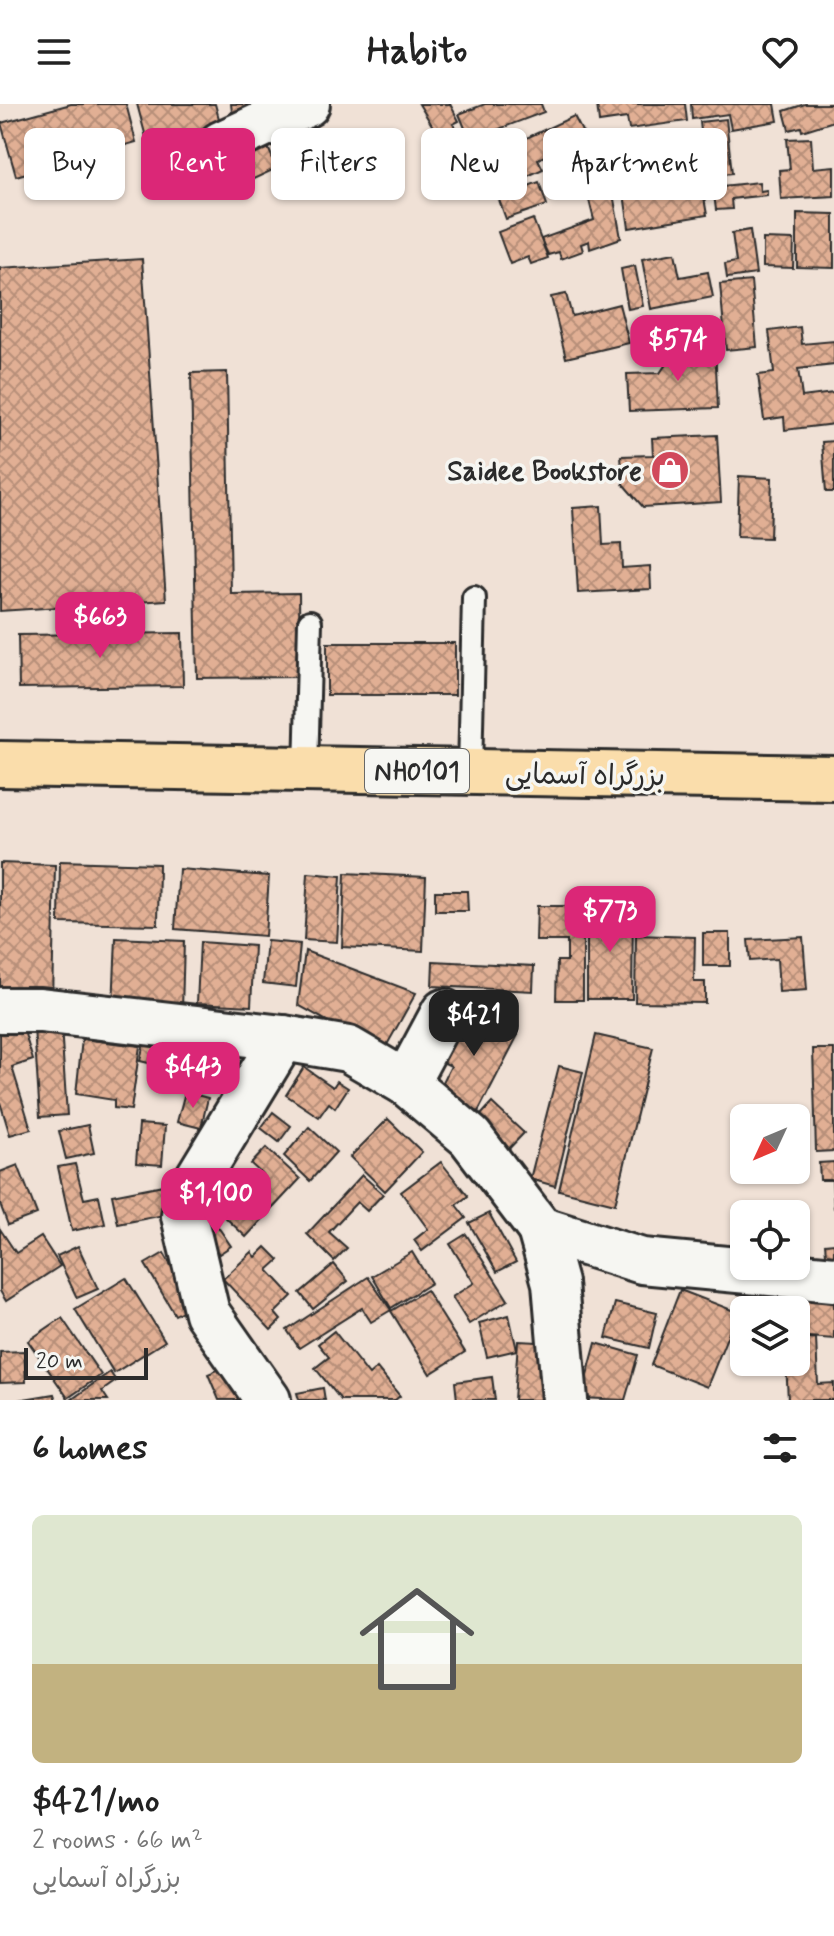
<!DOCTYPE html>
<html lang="en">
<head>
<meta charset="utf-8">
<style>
  :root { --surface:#fff; --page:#f2f2f2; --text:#222; --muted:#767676; --accent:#db2777 }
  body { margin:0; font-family:Mynerve,"Playpen Sans Arabic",sans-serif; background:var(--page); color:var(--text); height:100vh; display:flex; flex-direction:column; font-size:30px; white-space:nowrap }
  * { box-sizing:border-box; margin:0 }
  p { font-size:26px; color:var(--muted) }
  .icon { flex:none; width:44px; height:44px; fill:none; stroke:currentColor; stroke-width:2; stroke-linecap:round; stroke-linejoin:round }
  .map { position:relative; height:1296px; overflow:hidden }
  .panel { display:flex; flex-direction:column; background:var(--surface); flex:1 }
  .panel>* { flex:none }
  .guide { position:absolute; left:24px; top:24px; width:786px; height:72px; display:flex; gap:16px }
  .needle { width:52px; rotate:226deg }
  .buttons { position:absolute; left:730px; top:1000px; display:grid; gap:16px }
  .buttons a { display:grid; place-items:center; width:80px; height:80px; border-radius:12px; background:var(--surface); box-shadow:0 2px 6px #0004; font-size:40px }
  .scale { position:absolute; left:24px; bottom:20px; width:124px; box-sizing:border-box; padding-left:8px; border:4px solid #2b2b2b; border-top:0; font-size:22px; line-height:28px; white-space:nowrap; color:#2b2b2b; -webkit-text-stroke:6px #f6f6f2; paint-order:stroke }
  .price { position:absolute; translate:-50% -68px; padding:0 18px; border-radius:16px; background:var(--accent); color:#fff; font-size:26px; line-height:52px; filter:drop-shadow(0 2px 4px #0008) }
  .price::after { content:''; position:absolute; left:50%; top:48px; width:24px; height:18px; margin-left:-12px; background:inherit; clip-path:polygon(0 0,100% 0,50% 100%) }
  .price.on { background:#222; color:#fff }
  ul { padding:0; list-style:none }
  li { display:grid; align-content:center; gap:16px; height:424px; padding:0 32px }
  li span { display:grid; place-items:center; height:248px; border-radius:12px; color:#555 }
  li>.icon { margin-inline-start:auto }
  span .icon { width:144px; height:144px; fill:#fffc; stroke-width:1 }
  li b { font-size:34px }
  h2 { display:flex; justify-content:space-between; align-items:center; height:96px; padding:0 32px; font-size:34px }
  .pill { padding:0 28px; border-radius:12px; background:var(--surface); box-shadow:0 2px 6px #0004; font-size:28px; line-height:72px }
  .pill.on { background:var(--accent); color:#fff }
  header { display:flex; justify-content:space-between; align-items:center; height:104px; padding:0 32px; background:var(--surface); font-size:36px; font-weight:700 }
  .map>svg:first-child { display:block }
  .building { fill:url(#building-cross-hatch); stroke:#2b2b2b; stroke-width:2 }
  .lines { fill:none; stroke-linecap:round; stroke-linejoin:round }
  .lane-casing { stroke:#2b2b2b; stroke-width:28 }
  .street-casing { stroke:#2b2b2b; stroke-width:50 }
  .highway-casing { stroke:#2b2b2b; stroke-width:50 }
  .lane { stroke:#f6f6f2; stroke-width:22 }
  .street { stroke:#f6f6f2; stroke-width:44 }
  .highway { stroke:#faddab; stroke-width:44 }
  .labels { text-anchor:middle; stroke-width:7; stroke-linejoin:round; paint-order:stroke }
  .shield { fill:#f6f6f2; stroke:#686867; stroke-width:2 }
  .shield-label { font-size:26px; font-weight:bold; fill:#2b2b2b }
  .poi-label { font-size:28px; font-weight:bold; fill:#2b2b2b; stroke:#f6f6f2; text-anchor:end }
  .street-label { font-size:28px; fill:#2b2b2b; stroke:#f6f6f2 }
</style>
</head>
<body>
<header><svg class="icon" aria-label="menu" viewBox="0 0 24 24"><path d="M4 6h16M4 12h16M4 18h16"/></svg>Habito<svg class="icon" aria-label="heart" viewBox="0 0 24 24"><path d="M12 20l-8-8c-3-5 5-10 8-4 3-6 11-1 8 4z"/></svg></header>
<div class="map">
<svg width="834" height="1296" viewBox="0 0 834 1296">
  <defs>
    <pattern id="building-cross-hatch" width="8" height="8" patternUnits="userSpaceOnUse" patternTransform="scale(2)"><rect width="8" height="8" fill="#e1af94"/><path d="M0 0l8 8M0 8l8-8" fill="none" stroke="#b78f79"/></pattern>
  </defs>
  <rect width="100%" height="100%" fill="#f0e1d6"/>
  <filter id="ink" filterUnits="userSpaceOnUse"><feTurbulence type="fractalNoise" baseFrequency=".0125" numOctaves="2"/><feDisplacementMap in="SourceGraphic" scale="16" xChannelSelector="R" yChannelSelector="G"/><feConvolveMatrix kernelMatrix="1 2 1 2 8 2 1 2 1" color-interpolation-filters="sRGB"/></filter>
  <g filter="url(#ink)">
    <g class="building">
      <path d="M 71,0 L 126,0 L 136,38 L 16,72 L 1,19 Z"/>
      <path d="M 137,0 L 215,0 L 222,26 L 153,59 Z"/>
      <path d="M 231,0 L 274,0 L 234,24 Z"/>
      <path d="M 419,0 L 450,0 L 459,17 L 453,20 L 461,34 L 446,44 Z"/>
      <path d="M 485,0 L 541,0 L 544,8 L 470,36 L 459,10 Z"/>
      <path d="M 597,0 L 685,0 L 687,17 L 629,25 L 627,14 L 599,18 Z"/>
      <path d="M 691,0 L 775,0 L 778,17 L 731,25 L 728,10 L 692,15 Z"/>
      <path d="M 805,0 L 834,0 L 834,17 L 802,27 L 801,23 L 789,26 L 784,7 Z"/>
      <path d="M 574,12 L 585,33 L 538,55 L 543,65 L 495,87 L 481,55 Z"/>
      <path d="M 726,15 L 732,69 L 706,72 L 700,18 Z"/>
      <path d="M 263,32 L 277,64 L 221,90 L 206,58 Z"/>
      <path d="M 811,34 L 813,64 L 834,62 L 834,92 L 781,95 L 779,66 L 790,65 L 787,35 Z"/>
      <path d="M 607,39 L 618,71 L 562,91 L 550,59 Z"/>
      <path d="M 701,77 L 707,111 L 629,124 L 624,90 Z"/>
      <path d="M 539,78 L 547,101 L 506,115 L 498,93 Z"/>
      <path d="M 759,78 L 760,87 L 767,86 L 767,91 L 731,95 L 732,105 L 716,106 L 713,83 Z"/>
      <path d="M 612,84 L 621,134 L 590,145 L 589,137 L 581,140 L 583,147 L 561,155 L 559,148 L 548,151 L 541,135 L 594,116 L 588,92 Z"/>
      <path d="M 797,109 L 834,110 L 834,164 L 797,163 Z"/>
      <path d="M 533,115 L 548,154 L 531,160 L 528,153 L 510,160 L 498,128 Z"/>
      <path d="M 750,126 L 756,170 L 727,174 L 725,160 L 736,158 L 732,129 Z"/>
      <path d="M 763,135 L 794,136 L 793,164 L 763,163 Z"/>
      <path d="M 675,149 L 680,173 L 708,168 L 713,193 L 651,205 L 642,155 Z"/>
      <path d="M 142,155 L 166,496 L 0,507 L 0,164 Z"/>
      <path d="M 635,162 L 643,202 L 628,205 L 621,165 Z"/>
      <path d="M 751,177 L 757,243 L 726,246 L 720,180 Z"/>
      <path d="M 566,190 L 572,212 L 619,200 L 629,239 L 566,254 L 551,193 Z"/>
      <path d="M 800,223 L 802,240 L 834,237 L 834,261 L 798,265 L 802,293 L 834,289 L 834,320 L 785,326 L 784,313 L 764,316 L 758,271 L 774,269 L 769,227 Z"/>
      <path d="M 715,242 L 718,304 L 629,307 L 627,270 L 660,269 L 677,244 Z"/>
      <path d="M 227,268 L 231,490 L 299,489 L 300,573 L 197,574 L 191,269 Z"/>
      <path d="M 717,331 L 721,398 L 643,403 L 623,380 L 621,352 L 653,351 L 652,334 Z"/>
      <path d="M 834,337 L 834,388 L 826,388 L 822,338 Z"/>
      <path d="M 739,372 L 772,374 L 770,434 L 737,433 Z"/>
      <path d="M 601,402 L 603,441 L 621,440 L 622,464 L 650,462 L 651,485 L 578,489 L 573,404 Z"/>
      <path d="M 182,529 L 183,582 L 19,584 L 18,531 Z"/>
      <rect x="327" y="539" width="128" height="52"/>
      <path d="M 60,757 L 159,760 L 158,821 L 59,819 Z"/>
      <path d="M 0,759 L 55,761 L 52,897 L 0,895 Z"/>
      <path d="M 179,765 L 269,772 L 265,832 L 175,825 Z"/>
      <path d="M 308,769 L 341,772 L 337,838 L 304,836 Z"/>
      <path d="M 345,769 L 426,773 L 423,847 L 342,843 Z"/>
      <path d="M 435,787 L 467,787 L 468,807 L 435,807 Z"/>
      <path d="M 537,802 L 583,802 L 583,896 L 556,896 L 557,857 L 567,857 L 567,837 L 536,837 Z"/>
      <path d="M 587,806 L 633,806 L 632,895 L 587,895 Z"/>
      <rect x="703" y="829" width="27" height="33"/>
      <path d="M 636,831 L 695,833 L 694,878 L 705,878 L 705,899 L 635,898 Z"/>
      <path d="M 803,833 L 807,886 L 779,888 L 777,855 L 750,857 L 748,836 Z"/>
      <path d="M 116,834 L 184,837 L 182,906 L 113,903 Z"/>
      <path d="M 267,837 L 300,840 L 296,883 L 263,879 Z"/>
      <path d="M 200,838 L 254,842 L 251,902 L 197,899 Z"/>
      <path d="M 305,847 L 416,889 L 383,948 L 298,901 Z"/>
      <path d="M 433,857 L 534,862 L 533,887 L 432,882 Z"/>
      <path d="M 463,903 L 518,931 L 478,1008 L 438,988 L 451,962 L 436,955 Z"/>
      <path d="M 20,914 L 33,956 L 12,963 L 31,1025 L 10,1031 L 0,998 L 0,920 Z"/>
      <path d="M 61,922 L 67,1011 L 40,1013 L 34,924 Z"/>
      <path d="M 147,924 L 197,936 L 190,969 L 140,957 Z"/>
      <path d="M 596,931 L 653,944 L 615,1100 L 559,1086 Z"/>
      <path d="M 82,935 L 140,942 L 131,1006 L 114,1004 L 114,996 L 76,990 Z"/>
      <path d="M 203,943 L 238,953 L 230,978 L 196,969 Z"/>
      <path d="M 813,945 L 834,945 L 834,1047 L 816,1048 Z"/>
      <path d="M 559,962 L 583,968 L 555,1082 L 530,1075 Z"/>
      <path d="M 304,963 L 333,983 L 337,977 L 348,984 L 335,1004 L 329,999 L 319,1013 L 286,991 Z"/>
      <path d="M 185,988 L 208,994 L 201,1024 L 177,1018 Z"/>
      <path d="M 492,999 L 524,1029 L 502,1052 L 470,1023 Z"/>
      <path d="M 273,1008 L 291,1022 L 279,1038 L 261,1024 Z"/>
      <path d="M 388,1015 L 422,1048 L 385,1087 L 350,1053 Z"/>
      <path d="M 139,1020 L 165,1022 L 162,1061 L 136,1059 Z"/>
      <path d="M 88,1021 L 94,1049 L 66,1055 L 59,1027 Z"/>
      <path d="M 309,1023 L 336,1048 L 310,1077 L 284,1052 Z"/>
      <path d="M 266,1044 L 300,1075 L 246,1133 L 223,1111 L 262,1070 L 251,1060 Z"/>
      <path d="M 441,1058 L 468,1092 L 456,1101 L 466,1114 L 422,1147 L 414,1136 L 428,1125 L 401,1088 Z"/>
      <path d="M 834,1058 L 834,1105 L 832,1076 L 820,1076 L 819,1059 Z"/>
      <path d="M 75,1060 L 84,1095 L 99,1092 L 105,1120 L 72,1127 L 58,1063 Z"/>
      <path d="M 18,1061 L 37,1110 L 8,1121 L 0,1100 L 0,1068 Z"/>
      <path d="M 362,1071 L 383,1090 L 367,1107 L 357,1098 L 329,1128 L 347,1144 L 334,1157 L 307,1130 Z"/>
      <path d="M 163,1081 L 169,1110 L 118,1120 L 112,1091 Z"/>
      <path d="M 489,1109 L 516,1158 L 497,1168 L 469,1119 Z"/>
      <path d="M 212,1114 L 231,1142 L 219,1150 L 201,1122 Z"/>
      <path d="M 0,1125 L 16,1149 L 41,1133 L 60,1162 L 6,1197 L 0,1187 Z"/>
      <path d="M 466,1130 L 508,1196 L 469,1220 L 452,1193 L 474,1179 L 450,1140 Z"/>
      <path d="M 834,1139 L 834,1169 L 828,1169 L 825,1140 Z"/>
      <path d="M 78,1142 L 98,1185 L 77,1194 L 57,1152 Z"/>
      <path d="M 266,1143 L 279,1156 L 268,1166 L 292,1192 L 275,1209 L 281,1216 L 271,1226 L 223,1175 L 252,1148 L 256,1153 Z"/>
      <path d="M 412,1148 L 431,1179 L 391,1204 L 372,1172 Z"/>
      <path d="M 164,1149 L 193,1201 L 175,1211 L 145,1160 Z"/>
      <path d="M 334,1160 L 348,1177 L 313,1205 L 300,1189 Z"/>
      <path d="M 368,1173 L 391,1206 L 371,1218 L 362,1204 L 299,1244 L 287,1226 Z"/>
      <path d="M 126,1174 L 165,1237 L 114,1269 L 75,1205 Z"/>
      <path d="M 772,1179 L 834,1183 L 834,1235 L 796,1232 L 796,1206 L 770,1206 Z"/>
      <path d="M 426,1186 L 465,1248 L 430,1270 L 391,1207 Z"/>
      <path d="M 680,1186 L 737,1208 L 707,1283 L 651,1261 Z"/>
      <path d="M 615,1199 L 657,1209 L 649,1244 L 606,1234 Z"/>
      <path d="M 509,1211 L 517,1246 L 487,1253 L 479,1219 Z"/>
      <path d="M 62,1214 L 101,1271 L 68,1294 L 28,1237 Z"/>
      <path d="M 334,1227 L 369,1271 L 377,1264 L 400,1292 L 395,1296 L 341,1296 L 315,1264 L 329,1253 L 318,1240 Z"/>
      <path d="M 816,1234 L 818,1280 L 834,1279 L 834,1296 L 788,1296 L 786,1258 L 796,1258 L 796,1235 Z"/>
      <path d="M 518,1237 L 558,1239 L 555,1296 L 514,1296 Z"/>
      <path d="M 596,1239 L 638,1251 L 625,1296 L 581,1294 Z"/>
      <path d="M 24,1247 L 26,1278 L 0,1279 L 0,1248 Z"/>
      <path d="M 232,1260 L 247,1296 L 219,1296 L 208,1270 Z"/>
      <path d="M 110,1268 L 116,1277 L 102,1287 L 108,1296 L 71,1296 Z"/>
      <path d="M 492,1273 L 495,1296 L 457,1296 L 455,1278 Z"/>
      <path d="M 323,1284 L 325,1296 L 299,1296 L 297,1289 Z"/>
      <path d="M 54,1290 L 56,1296 L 18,1296 Z"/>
    </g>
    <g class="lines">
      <defs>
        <g id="lane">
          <path d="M 306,666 L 310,518"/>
          <path d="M 470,668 L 474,494"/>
        </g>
        <g id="street">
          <path d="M 221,40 L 307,0"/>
          <path d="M 0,906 L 40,906 L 283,934 L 348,945 L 406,979 L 470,1033 L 540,1125 L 642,1157 L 834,1175"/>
          <path d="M 406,979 L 444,908"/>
          <path d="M 540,1125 L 555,1179 L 565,1296"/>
          <path d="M 268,1296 L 207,1209 L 184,1112 L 190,1087 L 283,934"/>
        </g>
        <path id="highway" d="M 0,660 L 834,674"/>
      </defs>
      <use href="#lane" class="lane-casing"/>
      <use href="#street" class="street-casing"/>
      <use href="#highway" class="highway-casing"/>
      <use href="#lane" class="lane"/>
      <use href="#street" class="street"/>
      <use href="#highway" class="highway"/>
    </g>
  </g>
  <defs>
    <symbol id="shop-disc" viewBox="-11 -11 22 22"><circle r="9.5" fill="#d1495b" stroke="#f6f6f2"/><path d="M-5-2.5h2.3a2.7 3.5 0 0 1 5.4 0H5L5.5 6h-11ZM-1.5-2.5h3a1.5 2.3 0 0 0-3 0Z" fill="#fff"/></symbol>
  </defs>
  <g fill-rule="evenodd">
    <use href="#shop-disc" x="648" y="344" width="44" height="44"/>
  </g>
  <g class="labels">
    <rect class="shield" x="365" y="645" width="104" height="44" rx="6"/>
    <g class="shield-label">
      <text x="417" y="676">NH0101</text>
    </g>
    <g class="poi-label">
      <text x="642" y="376">Saidee Bookstore</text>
    </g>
    <g class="street-label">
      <text transform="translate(585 670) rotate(1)" y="10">بزرگراه آسمایی</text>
    </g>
  </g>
</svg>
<div class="buttons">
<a><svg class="needle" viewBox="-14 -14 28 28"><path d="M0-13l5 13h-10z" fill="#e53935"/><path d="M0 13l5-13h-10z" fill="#767676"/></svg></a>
<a><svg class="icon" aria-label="locate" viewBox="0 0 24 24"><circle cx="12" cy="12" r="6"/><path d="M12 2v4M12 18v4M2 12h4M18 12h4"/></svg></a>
<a><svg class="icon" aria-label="layers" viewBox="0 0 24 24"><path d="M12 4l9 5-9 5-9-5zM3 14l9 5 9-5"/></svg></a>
</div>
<div class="scale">20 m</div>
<b class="price" style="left:678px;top:279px">$574</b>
<b class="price" style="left:100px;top:556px">$663</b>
<b class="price" style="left:610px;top:850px">$773</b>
<b class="price on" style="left:474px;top:954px">$421</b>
<b class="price" style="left:193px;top:1006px">$443</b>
<b class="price" style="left:216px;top:1132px">$1,100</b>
<div class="guide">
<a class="pill">Buy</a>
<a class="pill on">Rent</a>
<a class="pill">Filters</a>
<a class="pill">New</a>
<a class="pill">Apartment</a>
</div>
</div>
<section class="panel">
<h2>6 homes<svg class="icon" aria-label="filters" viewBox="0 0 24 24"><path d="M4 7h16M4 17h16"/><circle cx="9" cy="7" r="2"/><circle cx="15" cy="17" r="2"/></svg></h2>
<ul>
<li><span style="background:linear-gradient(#dfe7d0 60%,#c2b280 0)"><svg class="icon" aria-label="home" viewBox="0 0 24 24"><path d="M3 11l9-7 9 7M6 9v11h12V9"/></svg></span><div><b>$421/mo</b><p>2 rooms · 66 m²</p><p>بزرگراه آسمایی</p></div></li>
</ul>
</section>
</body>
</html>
